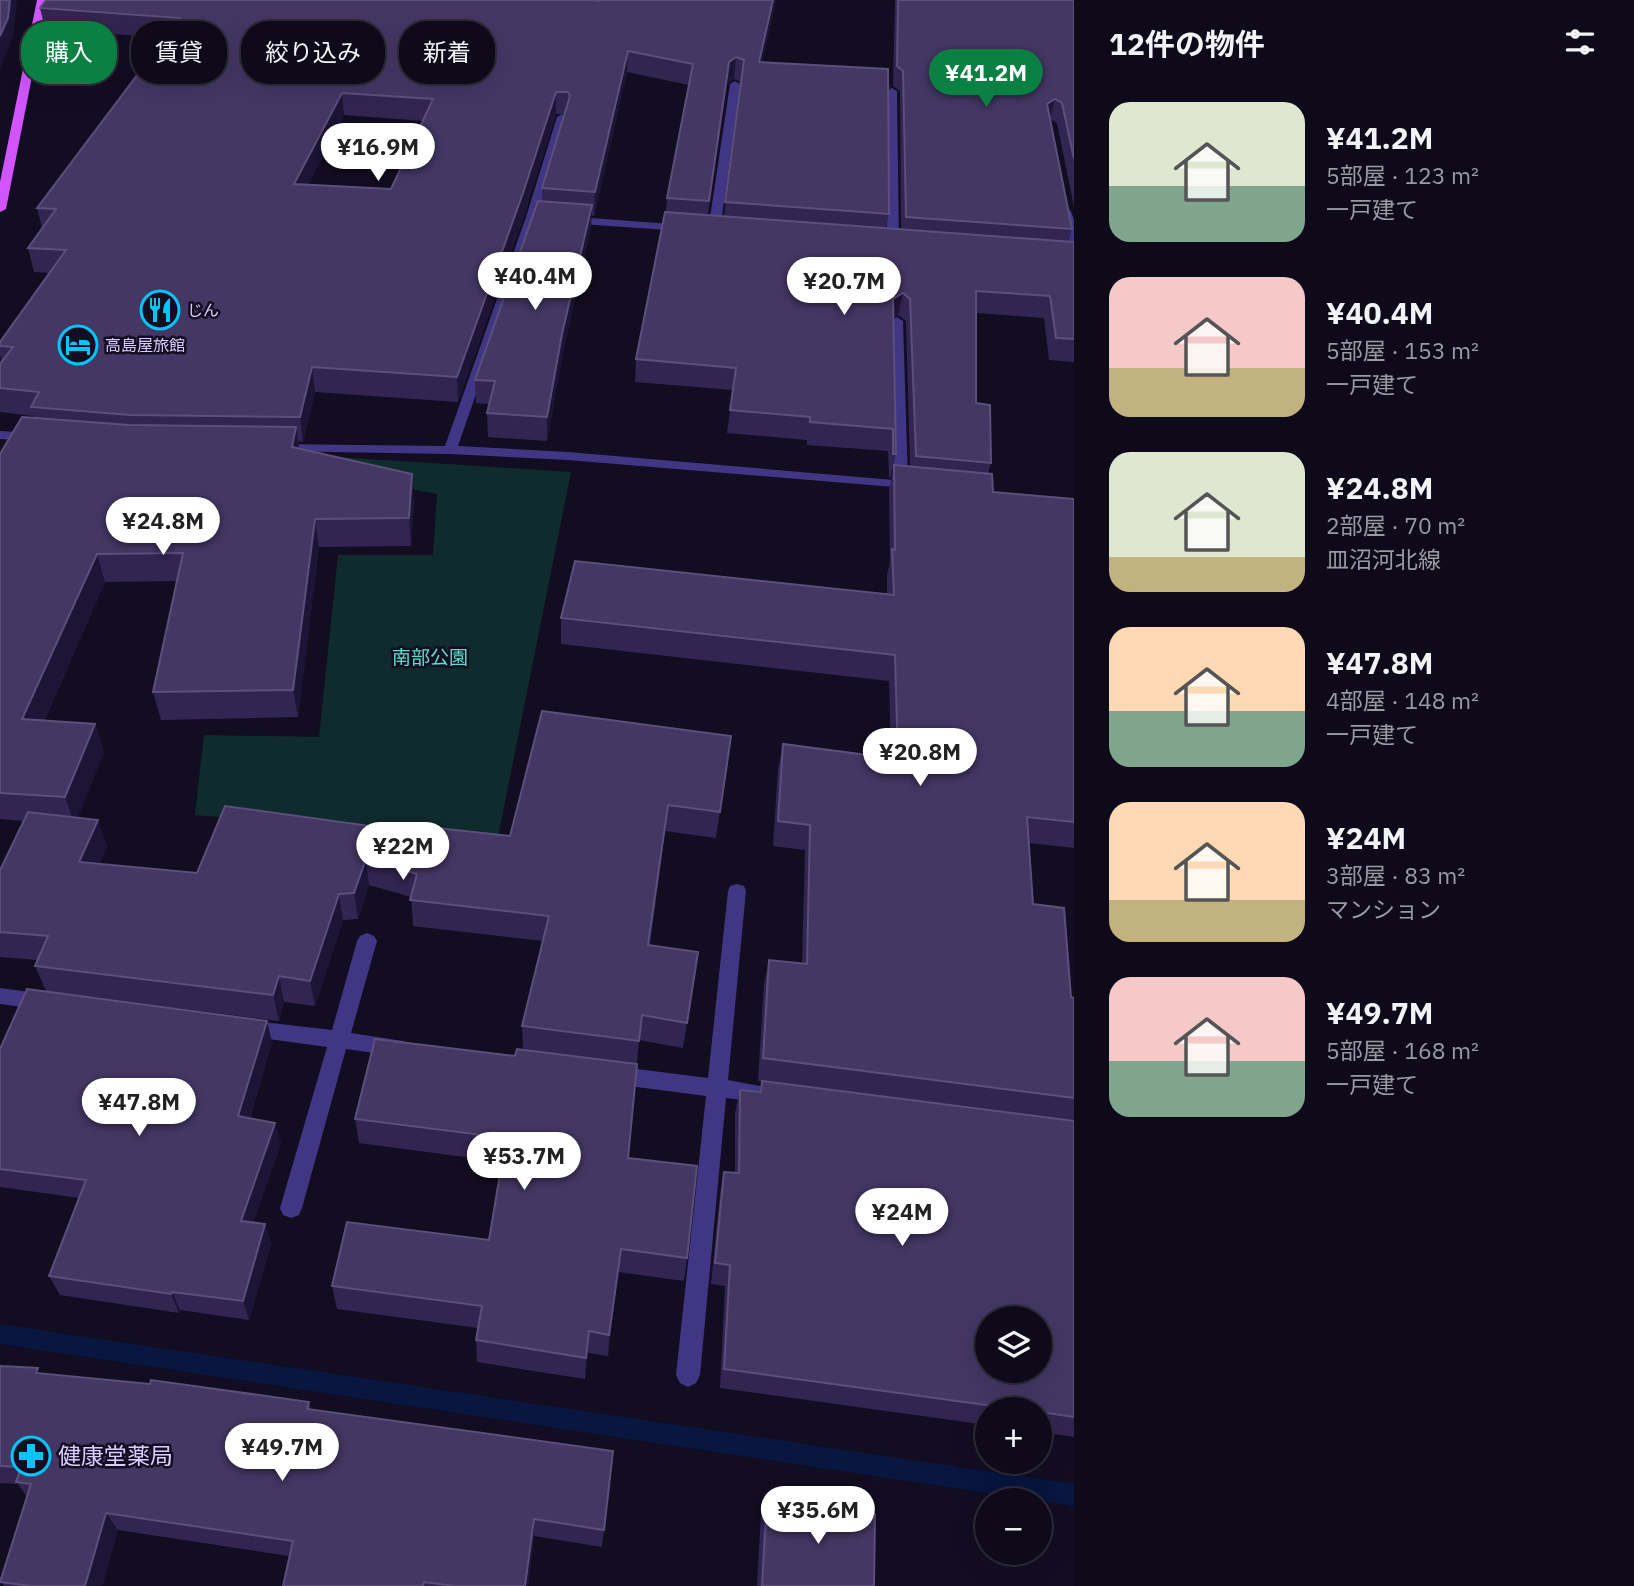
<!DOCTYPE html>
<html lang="ja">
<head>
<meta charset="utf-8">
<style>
  :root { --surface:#0e0a1a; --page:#1c1827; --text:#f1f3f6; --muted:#9b9aa2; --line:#2e2b39; --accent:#0b8043 }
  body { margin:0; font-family:"IBM Plex Sans","Noto Sans JP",sans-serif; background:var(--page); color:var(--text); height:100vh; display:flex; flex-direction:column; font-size:26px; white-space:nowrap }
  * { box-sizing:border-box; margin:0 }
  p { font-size:23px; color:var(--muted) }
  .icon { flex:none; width:38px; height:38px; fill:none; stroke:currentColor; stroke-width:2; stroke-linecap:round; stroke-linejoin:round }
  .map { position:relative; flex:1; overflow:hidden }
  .drawer { display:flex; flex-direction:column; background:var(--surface); width:560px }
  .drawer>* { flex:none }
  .banner { position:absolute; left:21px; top:21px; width:665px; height:63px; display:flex; gap:14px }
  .tools { position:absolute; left:975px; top:1306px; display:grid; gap:14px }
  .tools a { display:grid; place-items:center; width:77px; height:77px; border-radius:50%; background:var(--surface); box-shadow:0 7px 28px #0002,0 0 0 2px var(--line); font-size:35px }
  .price { position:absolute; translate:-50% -60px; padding:0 16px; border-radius:24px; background:#fff; color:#222; font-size:23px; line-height:46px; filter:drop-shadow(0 2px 4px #0008) }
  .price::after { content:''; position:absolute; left:50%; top:42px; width:21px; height:16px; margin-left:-10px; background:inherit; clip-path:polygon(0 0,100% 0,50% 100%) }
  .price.on { background:var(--accent); color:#fff }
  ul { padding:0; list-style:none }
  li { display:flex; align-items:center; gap:21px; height:175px; padding:0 35px }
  li span { display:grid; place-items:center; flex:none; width:196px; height:140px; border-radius:21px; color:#555 }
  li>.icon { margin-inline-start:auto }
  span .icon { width:84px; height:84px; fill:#fffc; stroke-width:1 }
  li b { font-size:30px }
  h2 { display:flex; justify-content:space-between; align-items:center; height:84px; padding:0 35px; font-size:30px }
  .chip { padding:0 24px; border-radius:28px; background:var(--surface); box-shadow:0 7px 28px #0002,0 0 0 2px var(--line); font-size:24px; line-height:63px }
  .chip.on { background:var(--accent); color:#fff }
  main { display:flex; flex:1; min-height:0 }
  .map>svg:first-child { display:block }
  .green { fill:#102b2d }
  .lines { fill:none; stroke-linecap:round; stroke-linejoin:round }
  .stream { fill:#081640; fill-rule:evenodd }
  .minor { fill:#413683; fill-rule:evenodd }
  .major { fill:#d155ff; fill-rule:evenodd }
  .wall { fill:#332551; fill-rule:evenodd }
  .shaded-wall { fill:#1e1436 }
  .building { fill:#443764; stroke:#5c4f7c; stroke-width:2; fill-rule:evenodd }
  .labels { text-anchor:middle; stroke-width:5; stroke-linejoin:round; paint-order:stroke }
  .far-poi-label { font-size:16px; fill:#d9ceff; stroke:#130d22; text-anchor:start }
  .park-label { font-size:19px; fill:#56e3cf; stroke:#130d22 }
  .near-poi-label { font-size:23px; fill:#d9ceff; stroke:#130d22; text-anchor:start }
</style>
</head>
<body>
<main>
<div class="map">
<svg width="1074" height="1586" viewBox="0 0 1074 1586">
  <rect width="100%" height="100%" fill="#130d22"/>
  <path class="green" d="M 336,457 L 571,472 L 497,842 L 195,815 L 204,735 L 319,737 L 338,555 L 433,555 L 437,494 L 336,475 Z"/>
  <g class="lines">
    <path class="stream" d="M 0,1324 L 1074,1484 L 1074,1506 L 0,1344 Z"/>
    <g class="minor">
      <path d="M 735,81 L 740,84 L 720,231 L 714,234 L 708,231 L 730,84 Z"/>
      <path d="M 892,88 L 897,91 L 899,244 L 893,248 L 887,244 L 887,91 Z"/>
      <path d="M 562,114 L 567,117 L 539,214 L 683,225 L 689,228 L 683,231 L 536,221 L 458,446 L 568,452 L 894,480 L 891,321 L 897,317 L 903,321 L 908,481 L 917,483 L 917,489 L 568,460 L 450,454 L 271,451 L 271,445 L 276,444 L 445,446 L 526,217 L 557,117 Z"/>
      <path d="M 1067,210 L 1071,211 L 1074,220 L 1074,253 L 1068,249 L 1061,213 Z"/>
      <path d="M 0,431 L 35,433 L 42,437 L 35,441 L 0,439 Z"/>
      <path d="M 737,884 L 744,886 L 746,891 L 728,1080 L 771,1088 L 774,1094 L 771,1100 L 764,1103 L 726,1098 L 700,1375 L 696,1383 L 688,1387 L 680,1383 L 676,1375 L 706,1096 L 614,1084 L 607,1081 L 604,1075 L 607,1069 L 614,1066 L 708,1078 L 728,891 L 730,886 Z"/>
      <path d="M 367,933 L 374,936 L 377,941 L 351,1033 L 403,1041 L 406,1047 L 403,1053 L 396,1056 L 346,1049 L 302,1208 L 299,1215 L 291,1218 L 283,1215 L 280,1208 L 327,1047 L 246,1036 L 239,1034 L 236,1028 L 239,1022 L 246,1020 L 332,1030 L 357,941 L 360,936 Z"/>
      <path d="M 0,988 L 45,994 L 52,996 L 55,1002 L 52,1008 L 45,1010 L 0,1004 Z"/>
    </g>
    <path class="major" d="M 37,0 L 47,0 L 6,209 L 0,212 L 0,182 Z"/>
  </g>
  <g class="wall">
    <path d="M 46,0 L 776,0 L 762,62 L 889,214 L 886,228 L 901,229 L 900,91 L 893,86 L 895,0 L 1074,0 L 1074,207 L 1057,123 L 1050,119 L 1072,229 L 1069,241 L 1074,242 L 1074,362 L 1049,360 L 1044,318 L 976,313 L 976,403 L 991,463 L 988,473 L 993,492 L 1074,499 L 1074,848 L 1029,843 L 1033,904 L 1071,997 L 1074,998 L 1074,1437 L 1040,1432 L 1040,1409 L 987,1409 L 987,1425 L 720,1388 L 725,1286 L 711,1284 L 720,1194 L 724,1172 L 735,1173 L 735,1113 L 740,1090 L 759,1092 L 762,1082 L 758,1081 L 764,984 L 769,960 L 802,964 L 805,850 L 773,846 L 778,769 L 783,744 L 891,758 L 889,681 L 561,644 L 561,618 L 887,594 L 887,575 L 890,562 L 889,491 L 894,465 L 910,467 L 906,321 L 898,315 L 893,318 L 896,454 L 891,477 L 889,477 L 888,451 L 807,445 L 807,440 L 727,433 L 733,390 L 635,382 L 636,359 L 666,212 L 667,198 L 689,85 L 627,72 L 594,216 L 591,215 L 591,228 L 562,357 L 547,441 L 488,437 L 487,413 L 489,404 L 476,403 L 475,380 L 542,202 L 542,188 L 564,114 L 556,114 L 524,216 L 458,402 L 315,392 L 303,442 L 298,441 L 299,449 L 414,502 L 411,546 L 319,547 L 298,717 L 161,720 L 153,692 L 177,581 L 105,582 L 44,721 L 95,724 L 104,752 L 77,818 L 98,820 L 107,847 L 99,864 L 197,873 L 391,829 L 510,836 L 731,736 L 716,838 L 665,831 L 650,945 L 698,952 L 683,1048 L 639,1040 L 628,1158 L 687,1258 L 684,1281 L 618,1272 L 608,1356 L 588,1353 L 585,1379 L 477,1362 L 476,1340 L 478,1328 L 337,1309 L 332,1286 L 489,1240 L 502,1162 L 359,1143 L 355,1119 L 515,1056 L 523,1049 L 522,1026 L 543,941 L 413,926 L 411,897 L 369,885 L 358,919 L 343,920 L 315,1006 L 284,1002 L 279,1021 L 46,991 L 35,966 L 37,960 L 0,957 L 0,870 L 24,821 L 0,819 L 0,454 L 34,418 L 33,416 L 0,412 L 0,364 L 2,362 L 0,355 L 0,342 L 50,273 L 34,272 L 28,248 L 42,228 L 37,208 L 165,38 L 45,29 L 40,8 ZM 734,79 L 741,82 L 724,216 L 708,215 L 727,84 ZM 344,115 L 423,121 L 391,189 L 308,184 Z"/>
    <path d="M 272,1042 L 250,1118 L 281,1143 L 253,1223 L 265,1224 L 271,1244 L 249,1320 L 180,1310 L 179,1313 L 60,1295 L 49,1276 L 79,1198 L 0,1187 L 0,1049 Z"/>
    <path d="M 0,1366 L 41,1373 L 309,1402 L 311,1410 L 613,1451 L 602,1547 L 534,1536 L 528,1586 L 283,1586 L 289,1556 L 118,1530 L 102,1586 L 4,1586 L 0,1581 L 27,1497 L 18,1484 L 0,1483 Z"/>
    <path d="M 767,1497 L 874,1586 L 757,1586 L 761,1513 Z"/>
  </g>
  <g class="shaded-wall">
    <path d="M 10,0 L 17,0 L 13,37 L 0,69 L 0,36 Z"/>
    <path d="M 773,0 L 776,0 L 757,83 L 759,62 Z"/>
    <path d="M 628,51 L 627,72 L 594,216 L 595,192 Z"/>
    <path d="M 736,57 L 734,79 L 727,84 L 707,224 L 709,201 L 729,62 Z"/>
    <path d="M 556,92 L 556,114 L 524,216 L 458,402 L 457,377 Z"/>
    <path d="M 342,93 L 344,115 L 297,207 L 294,184 Z"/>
    <path d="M 1055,99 L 1050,119 L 1041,124 L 1047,104 Z"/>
    <path d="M 592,205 L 591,228 L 562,357 L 547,441 L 547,417 L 562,334 Z"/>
    <path d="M 903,293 L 898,315 L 888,321 L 893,299 Z"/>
    <path d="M 312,367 L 315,392 L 303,442 L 300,417 Z"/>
    <path d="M 296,427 L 300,455 L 292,447 Z"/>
    <path d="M 412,474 L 414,502 L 411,546 L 409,518 Z"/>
    <path d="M 315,519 L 319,547 L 298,717 L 293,690 Z"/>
    <path d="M 97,554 L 105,582 L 32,747 L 22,719 Z"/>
    <path d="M 95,724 L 104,752 L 75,825 L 65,797 Z"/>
    <path d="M 668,805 L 665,831 L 646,970 L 648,945 Z"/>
    <path d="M 98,820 L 107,847 L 89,888 L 79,862 Z"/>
    <path d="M 366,859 L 369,885 L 358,919 L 354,893 Z"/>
    <path d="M 339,894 L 343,920 L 315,1006 L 310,981 Z"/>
    <path d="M 279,976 L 284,1002 L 279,1021 L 273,995 Z"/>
    <path d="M 267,1021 L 272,1042 L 244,1137 L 238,1116 Z"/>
    <path d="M 275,1123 L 281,1143 L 247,1241 L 241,1221 Z"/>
    <path d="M 265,1224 L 271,1244 L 249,1320 L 243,1301 Z"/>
    <path d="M 621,1249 L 618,1272 L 608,1356 L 609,1335 Z"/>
    <path d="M 172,1292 L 180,1310 L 179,1313 L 171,1294 Z"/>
    <path d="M 589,1331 L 588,1353 L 585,1379 L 586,1358 Z"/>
    <path d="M 106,1513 L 118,1530 L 102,1586 L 85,1586 Z"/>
    <path d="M 534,1519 L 534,1536 L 528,1586 L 525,1586 Z"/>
  </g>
  <g class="building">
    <path d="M 0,0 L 10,0 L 8,18 L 0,36 Z"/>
    <path d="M 46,0 L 597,0 L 597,1 L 602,0 L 773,0 L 759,62 L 888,69 L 889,214 L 725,202 L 744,60 L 736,57 L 729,62 L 709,201 L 667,198 L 693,64 L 628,51 L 595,192 L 542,188 L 570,96 L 568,92 L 556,92 L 523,193 L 457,377 L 312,367 L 300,417 L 130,415 L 31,407 L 39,392 L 0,388 L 0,364 L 13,347 L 0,346 L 0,342 L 66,250 L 28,248 L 56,209 L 37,208 L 180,18 L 40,8 ZM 342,93 L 433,99 L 391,189 L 294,184 Z"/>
    <path d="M 898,0 L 1074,0 L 1074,159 L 1062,103 L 1055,99 L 1047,104 L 1072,229 L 906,217 L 903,71 L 897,66 Z"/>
    <path d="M 538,201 L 592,205 L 562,334 L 547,417 L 487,413 L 495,381 L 475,380 Z"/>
    <path d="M 665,212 L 1074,242 L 1074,339 L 1056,338 L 1050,296 L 976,291 L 976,403 L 990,405 L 991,463 L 916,456 L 910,299 L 903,293 L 893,299 L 896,454 L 893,454 L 893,429 L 810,422 L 810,417 L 730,410 L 736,368 L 636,359 Z"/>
    <path d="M 22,417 L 129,425 L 296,427 L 292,447 L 412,474 L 409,518 L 315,519 L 293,690 L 153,692 L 183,553 L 97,554 L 22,719 L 95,724 L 65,797 L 0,793 L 0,454 Z"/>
    <path d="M 894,465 L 992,474 L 993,492 L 1074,499 L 1074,822 L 1027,817 L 1033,904 L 1064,908 L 1071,997 L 1074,998 L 1074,1098 L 763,1058 L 769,960 L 807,964 L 810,825 L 778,821 L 783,744 L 898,759 L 895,655 L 561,618 L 575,561 L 894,595 L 892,549 L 895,550 Z"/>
    <path d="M 542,711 L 731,736 L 720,812 L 668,805 L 648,945 L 698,952 L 687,1023 L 642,1015 L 639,1041 L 522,1026 L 549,916 L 410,900 L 417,874 L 366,859 L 354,893 L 339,894 L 310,981 L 279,976 L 273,995 L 35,966 L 48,936 L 0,932 L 0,870 L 28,812 L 98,820 L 79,862 L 197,873 L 225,806 L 391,829 L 392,823 L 510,836 Z"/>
    <path d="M 27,989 L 267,1021 L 238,1116 L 275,1123 L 241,1221 L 265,1224 L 243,1301 L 172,1292 L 171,1294 L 49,1276 L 86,1180 L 0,1169 L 0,1049 Z"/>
    <path d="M 375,1039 L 515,1056 L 517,1049 L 637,1064 L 628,1158 L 697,1166 L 687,1258 L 621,1249 L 609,1335 L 589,1331 L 586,1358 L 476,1340 L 482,1306 L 332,1286 L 347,1222 L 489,1240 L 506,1138 L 355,1119 Z"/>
    <path d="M 762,1081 L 1074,1121 L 1074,1417 L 1040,1412 L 1040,1409 L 1015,1409 L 724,1369 L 730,1265 L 715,1263 L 724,1172 L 739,1173 L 740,1090 L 761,1092 ZM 987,1318 L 1040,1318 L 1040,1370 L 987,1370 Z"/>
    <path d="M 0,1366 L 38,1368 L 36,1373 L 150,1384 L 151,1380 L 309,1402 L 307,1409 L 613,1451 L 604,1530 L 534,1519 L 525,1586 L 455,1586 L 424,1582 L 423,1586 L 283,1586 L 293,1541 L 106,1513 L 85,1586 L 31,1586 L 0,1582 L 31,1484 L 16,1482 L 21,1467 L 0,1466 Z"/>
    <path d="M 767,1497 L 875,1514 L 874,1586 L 762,1586 Z"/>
  </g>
  <defs>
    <symbol id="restaurant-ring" viewBox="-11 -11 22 22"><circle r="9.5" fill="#130d22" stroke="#00c6f9" stroke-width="1.5"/><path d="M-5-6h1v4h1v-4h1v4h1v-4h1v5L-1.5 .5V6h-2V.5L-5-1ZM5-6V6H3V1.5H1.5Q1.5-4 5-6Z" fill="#00c6f9"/></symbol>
    <symbol id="hotel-ring" viewBox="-11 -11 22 22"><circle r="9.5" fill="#130d22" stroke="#00c6f9" stroke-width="1.5"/><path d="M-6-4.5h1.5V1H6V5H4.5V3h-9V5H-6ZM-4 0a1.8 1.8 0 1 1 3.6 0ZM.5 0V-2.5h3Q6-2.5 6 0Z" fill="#00c6f9"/></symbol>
    <symbol id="pharmacy-ring" viewBox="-11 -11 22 22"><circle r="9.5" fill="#130d22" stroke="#00c6f9" stroke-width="1.5"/><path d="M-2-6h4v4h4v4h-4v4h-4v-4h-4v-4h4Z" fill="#00c6f9"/></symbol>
  </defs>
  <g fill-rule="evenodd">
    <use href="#restaurant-ring" x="138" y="288" width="44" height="44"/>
    <use href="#hotel-ring" x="56" y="323" width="44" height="44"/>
    <use href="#pharmacy-ring" x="9" y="1434" width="44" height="44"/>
  </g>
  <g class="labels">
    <g class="far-poi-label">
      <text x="187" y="316">じん</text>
      <text x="105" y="351">高島屋旅館</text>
    </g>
    <g class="park-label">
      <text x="430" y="664">南部公園</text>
    </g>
    <g class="near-poi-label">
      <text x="58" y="1464">健康堂薬局</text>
    </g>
  </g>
</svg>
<div class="tools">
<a><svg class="icon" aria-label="layers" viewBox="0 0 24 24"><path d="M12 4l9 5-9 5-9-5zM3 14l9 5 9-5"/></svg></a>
<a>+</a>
<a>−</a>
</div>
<b class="price on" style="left:986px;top:109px">¥41.2M</b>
<b class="price" style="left:378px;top:183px">¥16.9M</b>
<b class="price" style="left:535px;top:312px">¥40.4M</b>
<b class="price" style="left:844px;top:317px">¥20.7M</b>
<b class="price" style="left:163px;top:557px">¥24.8M</b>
<b class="price" style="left:920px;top:788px">¥20.8M</b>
<b class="price" style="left:403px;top:882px">¥22M</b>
<b class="price" style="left:139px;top:1138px">¥47.8M</b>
<b class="price" style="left:524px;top:1192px">¥53.7M</b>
<b class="price" style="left:902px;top:1248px">¥24M</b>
<b class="price" style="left:282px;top:1483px">¥49.7M</b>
<b class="price" style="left:818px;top:1546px">¥35.6M</b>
<div class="banner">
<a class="chip on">購入</a>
<a class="chip">賃貸</a>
<a class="chip">絞り込み</a>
<a class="chip">新着</a>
</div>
</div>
<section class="drawer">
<h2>12件の物件<svg class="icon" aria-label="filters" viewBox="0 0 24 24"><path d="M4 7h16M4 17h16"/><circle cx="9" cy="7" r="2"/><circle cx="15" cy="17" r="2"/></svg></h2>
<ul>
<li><span style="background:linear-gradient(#dfe7d0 60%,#7fa58c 0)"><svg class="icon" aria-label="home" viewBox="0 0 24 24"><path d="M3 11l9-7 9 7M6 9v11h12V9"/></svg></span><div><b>¥41.2M</b><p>5部屋 · 123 m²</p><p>一戸建て</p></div></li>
<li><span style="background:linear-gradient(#f6c9c9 65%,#c2b280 0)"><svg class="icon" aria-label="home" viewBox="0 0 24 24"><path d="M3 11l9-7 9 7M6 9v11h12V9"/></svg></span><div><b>¥40.4M</b><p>5部屋 · 153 m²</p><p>一戸建て</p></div></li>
<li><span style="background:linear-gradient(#dfe7d0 75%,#c2b280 0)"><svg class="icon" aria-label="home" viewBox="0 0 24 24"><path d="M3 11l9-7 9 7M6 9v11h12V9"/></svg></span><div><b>¥24.8M</b><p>2部屋 · 70 m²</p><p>皿沼河北線</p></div></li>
<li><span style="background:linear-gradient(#ffd9b3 60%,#7fa58c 0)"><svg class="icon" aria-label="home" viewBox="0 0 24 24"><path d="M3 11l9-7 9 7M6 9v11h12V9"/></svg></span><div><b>¥47.8M</b><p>4部屋 · 148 m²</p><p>一戸建て</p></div></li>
<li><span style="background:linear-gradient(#ffd9b3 70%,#c2b280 0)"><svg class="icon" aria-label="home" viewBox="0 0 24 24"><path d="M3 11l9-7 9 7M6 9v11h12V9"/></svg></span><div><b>¥24M</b><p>3部屋 · 83 m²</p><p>マンション</p></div></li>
<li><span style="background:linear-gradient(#f6c9c9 60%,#7fa58c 0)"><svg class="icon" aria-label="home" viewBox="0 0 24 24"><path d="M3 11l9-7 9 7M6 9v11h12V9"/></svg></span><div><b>¥49.7M</b><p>5部屋 · 168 m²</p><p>一戸建て</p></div></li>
</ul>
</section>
</main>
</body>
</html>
